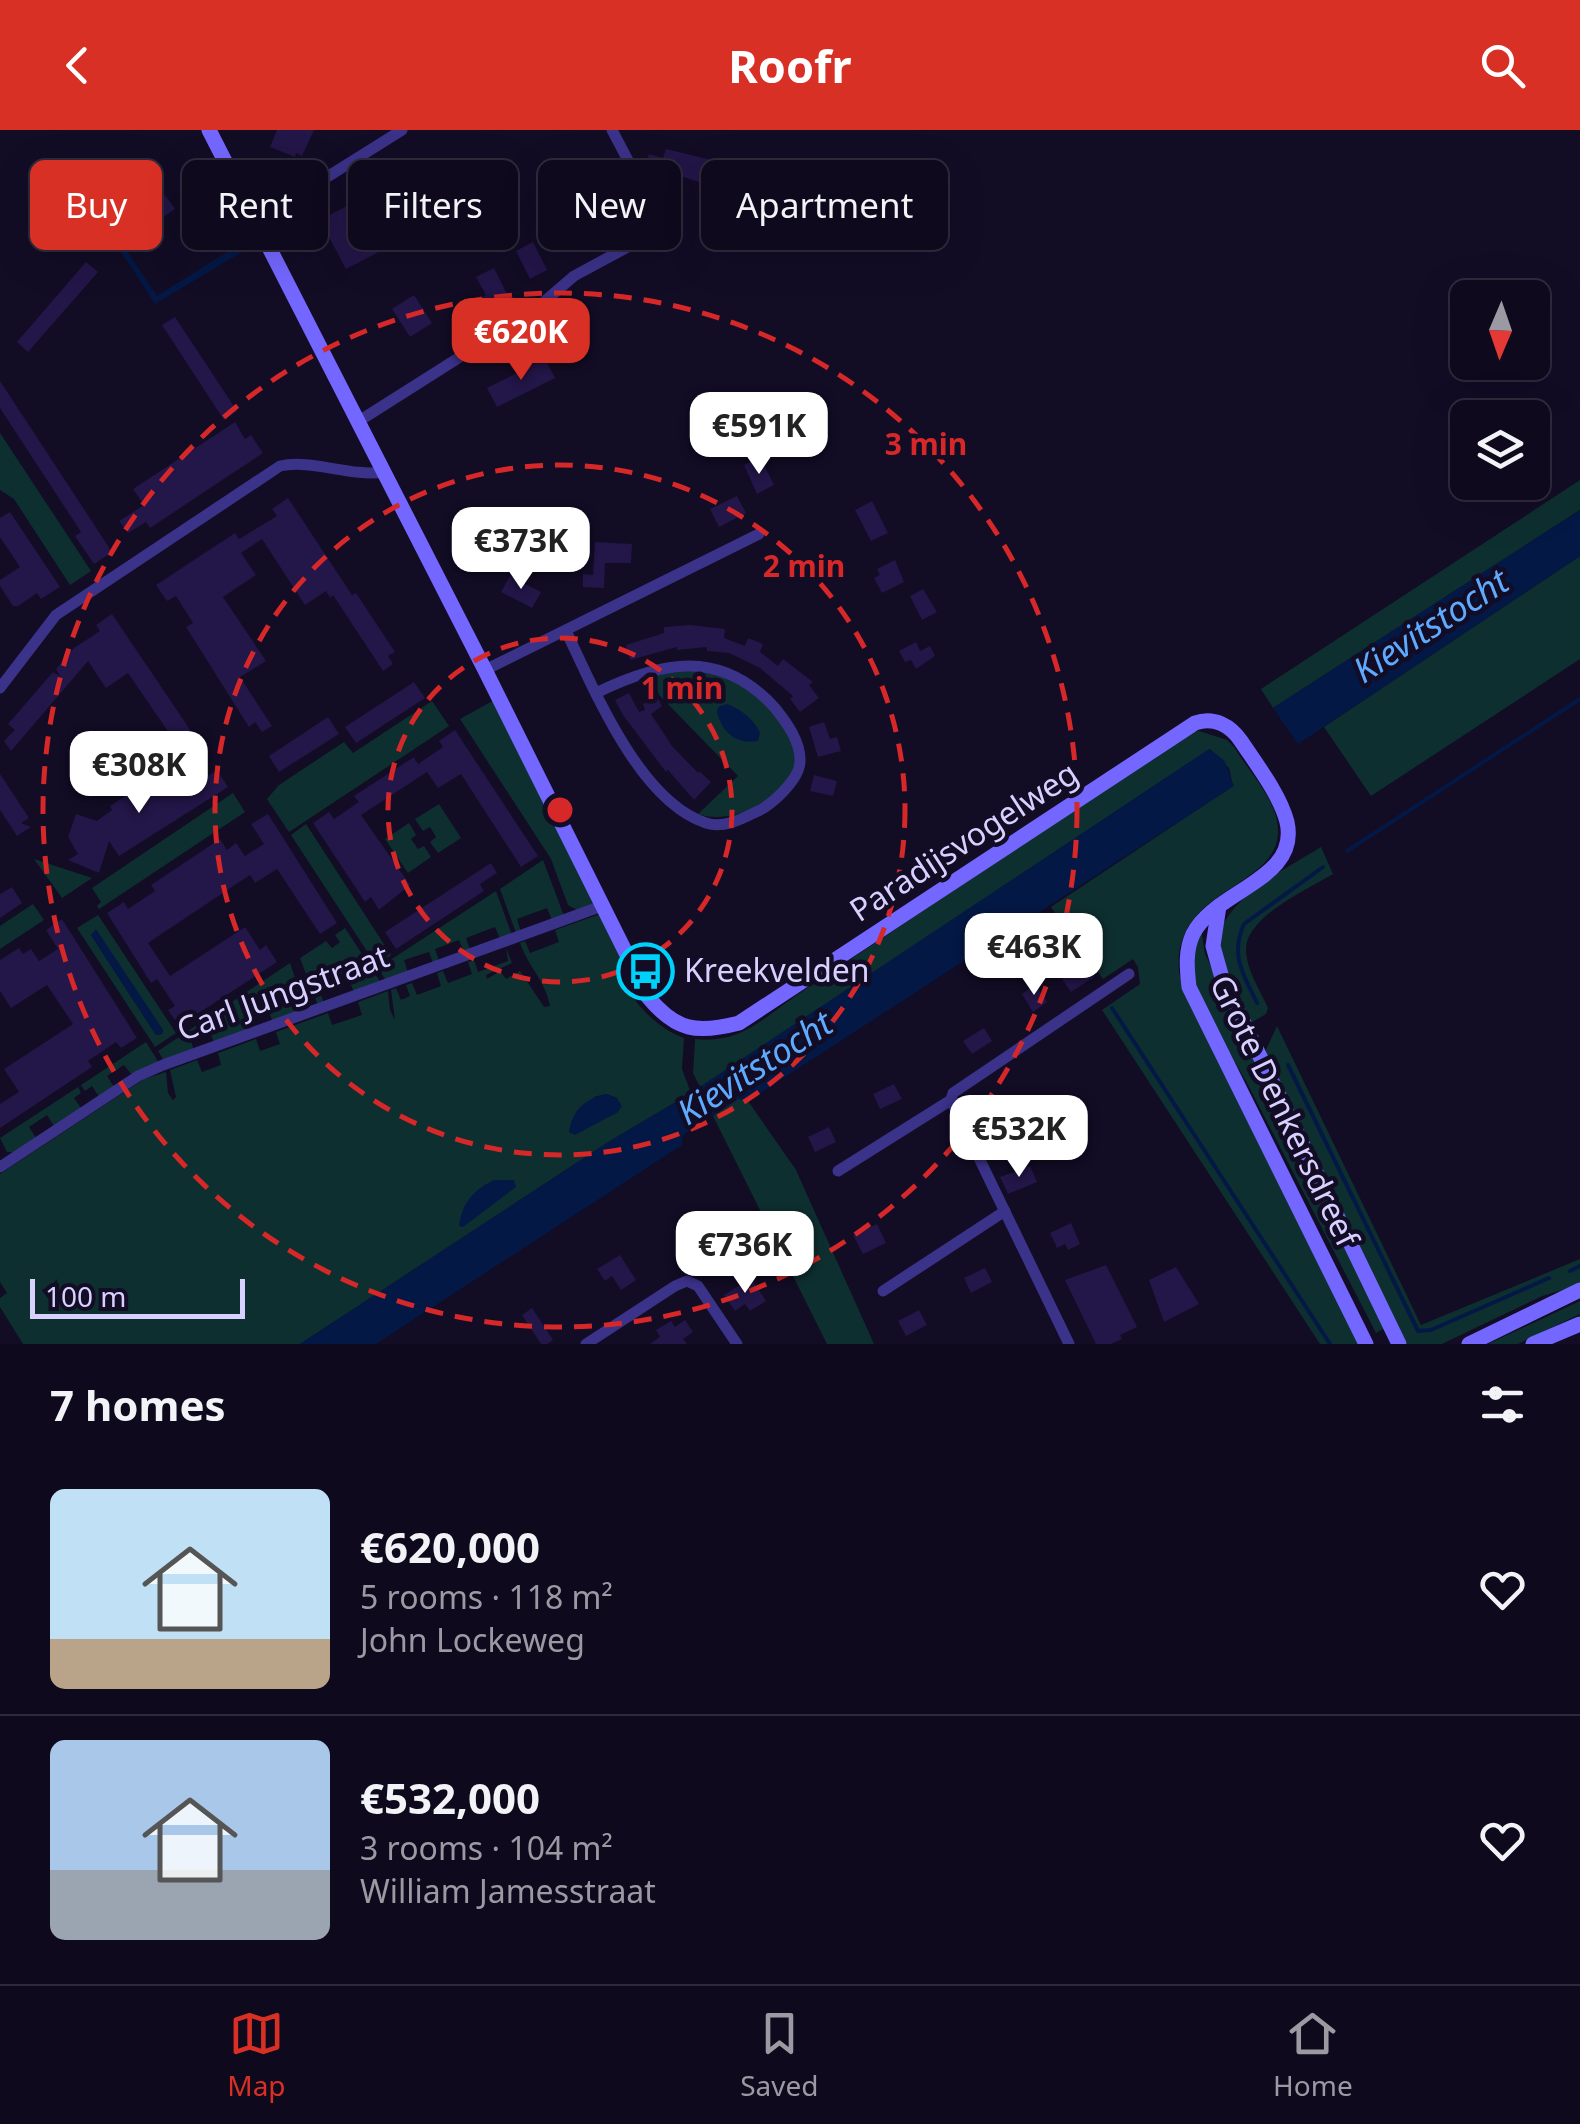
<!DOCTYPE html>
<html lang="en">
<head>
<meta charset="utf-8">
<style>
  :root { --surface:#0e091c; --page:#171225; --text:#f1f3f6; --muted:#9b9aa3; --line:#2e2a3b; --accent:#d93025 }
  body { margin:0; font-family:"Noto Sans",sans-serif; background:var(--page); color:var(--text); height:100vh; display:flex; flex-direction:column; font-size:38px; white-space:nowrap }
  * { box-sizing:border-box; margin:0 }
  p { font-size:32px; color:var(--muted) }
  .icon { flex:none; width:55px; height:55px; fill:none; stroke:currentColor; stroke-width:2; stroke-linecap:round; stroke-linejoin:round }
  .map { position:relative; height:1214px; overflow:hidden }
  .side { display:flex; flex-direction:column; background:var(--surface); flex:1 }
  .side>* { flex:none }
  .hud { position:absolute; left:30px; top:30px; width:1000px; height:90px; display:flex; gap:20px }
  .needle { width:65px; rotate:182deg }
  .fabs { position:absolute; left:1450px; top:150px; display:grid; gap:20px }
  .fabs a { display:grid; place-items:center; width:100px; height:100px; border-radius:15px; background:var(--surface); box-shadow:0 10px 40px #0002,0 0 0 2px var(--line); font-size:50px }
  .scale { position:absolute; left:30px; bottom:25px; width:215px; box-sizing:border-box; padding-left:10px; border:5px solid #d8d0ff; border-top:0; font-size:28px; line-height:35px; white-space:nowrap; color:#d8d0ff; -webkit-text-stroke:8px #120c25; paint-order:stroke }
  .price { position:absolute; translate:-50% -85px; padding:0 22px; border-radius:20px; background:#fff; color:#222; font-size:32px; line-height:65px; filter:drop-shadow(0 2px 5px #0008) }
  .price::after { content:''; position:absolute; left:50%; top:60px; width:30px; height:22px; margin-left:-15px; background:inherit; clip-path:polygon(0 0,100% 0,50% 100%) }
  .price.on { background:var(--accent); color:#fff }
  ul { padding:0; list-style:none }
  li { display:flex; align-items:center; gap:30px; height:250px; padding:0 50px }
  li+li { border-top:2px solid var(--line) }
  li span { display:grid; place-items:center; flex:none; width:280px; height:200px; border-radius:15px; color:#555 }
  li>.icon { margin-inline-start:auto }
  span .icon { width:120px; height:120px; fill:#fffc; stroke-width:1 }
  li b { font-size:42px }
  h2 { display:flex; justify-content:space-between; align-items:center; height:120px; padding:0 50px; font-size:42px }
  .pill { padding:0 35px; border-radius:15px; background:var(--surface); box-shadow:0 10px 40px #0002,0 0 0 2px var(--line); font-size:35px; line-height:90px }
  .pill.on { background:var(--accent); color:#fff }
  header { display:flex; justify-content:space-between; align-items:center; height:130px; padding:0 50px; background:var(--accent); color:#fff; font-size:45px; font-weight:700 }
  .menu { display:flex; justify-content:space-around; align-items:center; height:140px; border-top:2px solid var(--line); background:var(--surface); font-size:28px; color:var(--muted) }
  .menu a { display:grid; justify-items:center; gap:5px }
  .menu .on { color:var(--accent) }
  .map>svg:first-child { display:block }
  .green { fill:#0e2f30; fill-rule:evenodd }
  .water { fill:#041845 }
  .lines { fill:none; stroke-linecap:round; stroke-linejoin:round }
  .stream { stroke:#041845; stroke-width:4 }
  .building { fill:#231648 }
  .street { stroke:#3b3289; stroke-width:11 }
  .secondary { stroke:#7467ff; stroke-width:15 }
  .ring { fill:none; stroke:#d62828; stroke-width:5; stroke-dasharray:18 12 }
  .labels { text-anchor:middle; stroke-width:9; stroke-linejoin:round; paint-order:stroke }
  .street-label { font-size:32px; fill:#d8d0ff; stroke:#120c25 }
  .poi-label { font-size:32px; fill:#d8d0ff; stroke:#120c25; text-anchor:start }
  .water-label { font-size:35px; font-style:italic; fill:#5eaaff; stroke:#120c25 }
  .centre { fill:#d62828; stroke:#120c25; stroke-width:5 }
  .ring-label { font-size:30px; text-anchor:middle; font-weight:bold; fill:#d62828; stroke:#120c25; stroke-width:9; stroke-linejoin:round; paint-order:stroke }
</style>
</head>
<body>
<header><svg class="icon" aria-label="back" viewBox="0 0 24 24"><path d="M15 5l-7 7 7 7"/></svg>Roofr<svg class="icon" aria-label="search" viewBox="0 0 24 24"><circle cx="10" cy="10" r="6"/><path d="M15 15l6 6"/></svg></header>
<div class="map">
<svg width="1580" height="1214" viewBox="0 0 1580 1214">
  <rect width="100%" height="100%" fill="#120c25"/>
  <g class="green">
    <path d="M 0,303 L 91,441 L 70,455 L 14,369 L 0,360 Z"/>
    <path d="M 1580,350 L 1580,380 L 1273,578 L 1261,559 Z"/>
    <path d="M 1580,426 L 1580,529 L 1371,666 L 1324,597 Z"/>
    <path d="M 698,540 C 736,547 766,566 785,600 C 791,611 798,623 794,637 C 786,671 729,696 698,684 L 738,646 L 659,565 L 651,545 Z"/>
    <path d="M 496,569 L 598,773 L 577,780 L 568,775 L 551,729 L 460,589 Z"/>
    <path d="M 432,571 L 449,596 L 289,702 L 267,669 L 279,655 L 344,612 L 353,623 Z"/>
    <path d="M 1199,601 L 1227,610 L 1234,617 C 1247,638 1267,660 1275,683 C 1299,761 1170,749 1179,843 L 1360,1214 L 1320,1214 L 1102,880 L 1140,854 L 1138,837 L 1133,829 L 1103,849 L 1051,777 L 1233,656 L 1229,638 L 1210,619 L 700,957 L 693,943 L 695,909 C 741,914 762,889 797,865 L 1190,603 Z"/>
    <path d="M 233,663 L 245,682 L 99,779 L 97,776 L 101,772 L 92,758 Z"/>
    <path d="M 439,674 L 461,708 L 438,723 L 430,712 L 436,707 L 430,697 L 423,701 L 415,689 Z"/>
    <path d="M 409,693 L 416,705 L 411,709 L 418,719 L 424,716 L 431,727 L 408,743 L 385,709 Z"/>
    <path d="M 306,694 L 391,825 L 376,835 L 291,705 Z"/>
    <path d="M 1321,717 L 1333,744 C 1308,759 1246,787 1246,819 C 1246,839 1260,860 1268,878 L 1266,884 L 1249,894 C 1240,872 1224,846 1219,823 C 1210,774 1288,738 1321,717 Z"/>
    <path d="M 34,729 L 92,748 L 62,768 Z"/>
    <path d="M 543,730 L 564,786 L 552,790 L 547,778 L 517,789 L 521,802 L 516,803 L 500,759 Z"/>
    <path d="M 496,761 L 512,805 L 500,809 L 495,797 L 466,808 L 470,820 L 464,822 L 459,810 L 435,819 L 439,831 L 433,833 L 429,822 L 404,830 L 408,843 L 386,851 L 378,838 Z"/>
    <path d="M 33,774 L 44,790 L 0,819 L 0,796 Z"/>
    <path d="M 603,783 L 633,844 L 621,851 C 638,876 655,897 684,908 L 682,939 L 691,963 L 610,1011 L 300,1214 L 23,1214 L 0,1177 L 0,1168 L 7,1163 L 0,1152 L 0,1044 L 144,949 L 166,942 L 168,963 L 173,970 L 176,967 L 170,940 L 197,930 L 202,942 L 221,935 L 218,923 L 256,909 L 260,921 L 280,914 L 276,902 L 328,883 L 332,895 L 362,885 L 358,872 L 388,861 L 390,880 L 395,890 L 391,860 L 396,858 L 401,870 L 410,866 L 406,855 L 412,853 L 417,865 L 441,856 L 437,843 L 443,841 L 448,853 L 472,844 L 468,832 L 474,830 L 478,842 L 508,831 L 506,818 L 512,833 L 486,845 L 487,849 L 500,841 L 506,849 L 520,841 L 544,877 L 550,876 C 546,852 528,836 520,813 L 525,811 L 530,823 L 559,812 L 555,800 ZM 606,964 L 617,968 L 618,982 L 575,1004 L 570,1003 L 594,967 Z"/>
    <path d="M 98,785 L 176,903 L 155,917 L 77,798 ZM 96,800 L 163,900 L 162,904 L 156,905 L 91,805 Z"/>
    <path d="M 345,798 L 381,853 L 354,862 L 349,850 L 320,861 L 324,874 L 317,873 L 300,828 L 326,811 L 332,818 L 340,812 L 335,805 Z"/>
    <path d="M 1201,798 L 1205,824 L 1387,1197 L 1376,1203 L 1247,953 L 1198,868 L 1191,840 Z"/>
    <path d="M 290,833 L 305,878 L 273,892 L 268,880 L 249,887 L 252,900 L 214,913 L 210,901 L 190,908 L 194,921 L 164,931 L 158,921 Z"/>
    <path d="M 1277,896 L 1421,1195 L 1580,1129 L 1580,1155 L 1542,1166 L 1442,1214 L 1407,1214 L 1264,924 Z"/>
    <path d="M 146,912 L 159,933 L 132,945 L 124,935 L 107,946 L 114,957 L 99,967 L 92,956 L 85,961 L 81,955 Z"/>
    <path d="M 78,957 L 81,963 L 74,968 L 81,978 L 54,996 L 47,985 L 29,997 L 36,1008 L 14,1022 L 7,1022 L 0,1008 Z"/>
    <path d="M 738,969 L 748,971 L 796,1040 L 874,1214 L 827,1214 L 713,986 Z"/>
    <path d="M 1580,1171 L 1580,1184 L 1518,1214 L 1488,1214 Z"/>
  </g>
  <g class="water">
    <path d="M 100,80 L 157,166 L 238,115 L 242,122 L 155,174 L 96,83 Z"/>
    <path d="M 1580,380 L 1580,426 L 1298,614 L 1273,578 Z"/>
    <path d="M 727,574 C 741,579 754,589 760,603 L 758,611 C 737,615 722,603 717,582 L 718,577 Z"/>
    <path d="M 1209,619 L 1224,630 L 1234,656 L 748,971 L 738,969 L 683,1005 L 682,1015 L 376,1214 L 300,1214 L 610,1011 L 691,963 Z"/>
    <path d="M 96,799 L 163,900 L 162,903 L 156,905 L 91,805 Z"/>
    <path d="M 606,964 L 617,968 L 622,976 L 618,982 L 575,1005 L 569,1002 C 572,981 584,969 606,964 Z"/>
    <path d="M 494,1050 L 514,1050 L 516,1057 L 463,1097 L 459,1096 C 462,1073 473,1060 494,1050 Z"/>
  </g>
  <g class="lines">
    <g class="stream">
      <path d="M 1347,721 L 1580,569"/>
      <path d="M 1257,873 C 1243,844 1230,825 1244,794 L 1323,737"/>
      <path d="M 1112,878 L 1330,1214"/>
      <path d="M 1288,935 L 1418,1201 L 1431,1200 L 1549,1148"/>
      <path d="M 1570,1141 L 1580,1136"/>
    </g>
  </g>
  <g class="building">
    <path d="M 277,0 L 314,0 L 302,26 L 296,23 L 295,27 L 270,17 Z"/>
    <path d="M 666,19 L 716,31 L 709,55 L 645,35 L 649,24 L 663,28 Z"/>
    <path d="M 159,57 L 175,79 L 157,91 L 148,78 L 131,89 L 123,77 Z"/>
    <path d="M 588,69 L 606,70 L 604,107 L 587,106 Z"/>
    <path d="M 351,74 L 377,123 L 346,139 L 320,90 Z"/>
    <path d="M 533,112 L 547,140 L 530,149 L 516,121 Z"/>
    <path d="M 86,132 L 98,142 L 28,222 L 17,212 Z"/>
    <path d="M 494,138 L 508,166 L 479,181 L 483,188 L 461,202 L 452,187 L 486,165 L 476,147 Z"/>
    <path d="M 414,165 L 432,193 L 410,207 L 392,179 Z"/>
    <path d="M 175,187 L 237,281 L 224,290 L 162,195 Z"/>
    <path d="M 545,229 L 555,248 L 497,277 L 487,258 Z"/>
    <path d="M 0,251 L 112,422 L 94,434 L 75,406 L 81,402 L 0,278 Z"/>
    <path d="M 235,292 L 245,309 L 251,305 L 263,323 L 150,398 L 146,392 L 128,403 L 119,391 L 144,375 L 133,359 Z"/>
    <path d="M 754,330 L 758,338 L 764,335 L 774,355 L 757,364 L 744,335 Z"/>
    <path d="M 737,366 L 746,383 L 719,397 L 710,379 Z"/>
    <path d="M 288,368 L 352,465 L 356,463 L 395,522 L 388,526 L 393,534 L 383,541 L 333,465 L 330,468 L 326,461 L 305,475 L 262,409 L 241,423 L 256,445 L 223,467 L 266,531 L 240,547 L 272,596 L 262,602 L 255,592 L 249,597 L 223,556 L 186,497 L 193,493 L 176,466 L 167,471 L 156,455 L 235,403 L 239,409 L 277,386 L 272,379 Z"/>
    <path d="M 872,371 L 888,403 L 871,411 L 855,380 Z"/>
    <path d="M 10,382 L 60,457 L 41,469 L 37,463 L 18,476 L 13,476 L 0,456 L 0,450 L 20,437 L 0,407 L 0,388 Z"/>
    <path d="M 595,412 L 632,414 L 631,433 L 605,433 L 604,458 L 583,457 L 583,444 L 593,445 Z"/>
    <path d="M 895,430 L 904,452 L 882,463 L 874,448 L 880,445 L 877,439 Z"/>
    <path d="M 510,446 L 541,462 L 532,478 L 501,462 Z"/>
    <path d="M 923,459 L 937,482 L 922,490 L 910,466 Z"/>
    <path d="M 112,484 L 197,610 L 191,614 L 198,625 L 189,632 L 128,543 L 106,558 L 88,531 L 11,621 L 4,611 L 15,600 L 8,594 L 53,542 L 60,546 L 56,539 L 74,518 L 100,501 L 96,495 Z"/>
    <path d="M 690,495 L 725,499 L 724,508 L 745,516 L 748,508 L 763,514 L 760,522 L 778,536 L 783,529 L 813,552 L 809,555 L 819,568 L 800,582 L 790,569 L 793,566 L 760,538 L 729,523 L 707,521 L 707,517 L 677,520 L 677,517 L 630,530 L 626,515 L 664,503 L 664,497 Z"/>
    <path d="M 916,512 L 920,521 L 930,516 L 935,526 L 916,539 L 911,530 L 905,532 L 899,521 Z"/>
    <path d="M 414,552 L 425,568 L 356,613 L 345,597 Z"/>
    <path d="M 629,563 L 639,582 L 645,580 L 643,574 L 657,567 L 662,576 L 651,584 L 672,616 L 698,643 L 699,641 L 711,652 L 694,670 L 668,640 L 666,642 L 623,585 L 615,570 Z"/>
    <path d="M 328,587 L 339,604 L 279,642 L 269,626 Z"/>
    <path d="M 824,592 L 830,609 L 837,607 L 841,621 L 818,627 L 809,597 Z"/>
    <path d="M 455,600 L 538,726 L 521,737 L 461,644 L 438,658 L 427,642 L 361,685 L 410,755 L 379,780 L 371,767 L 365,772 L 313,693 L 329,682 L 334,689 L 359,672 L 354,666 L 414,627 L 418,634 L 443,617 L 439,611 Z"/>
    <path d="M 171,636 L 188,659 L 217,640 L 228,657 L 119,726 L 109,711 L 99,743 L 68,730 L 78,724 L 68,707 L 76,684 L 97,691 L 112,680 L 110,676 Z"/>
    <path d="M 0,644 L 29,688 L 21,693 L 31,697 L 17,706 L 0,680 Z"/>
    <path d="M 814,645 L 837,651 L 833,666 L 810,661 Z"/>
    <path d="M 268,684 L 337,793 L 320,804 L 277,739 L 255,753 L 250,745 L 148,813 L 170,846 L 245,797 L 260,820 L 266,815 L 277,832 L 179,896 L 168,880 L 175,876 L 157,849 L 151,853 L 107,783 L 124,772 L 128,779 L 155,761 L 151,755 L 220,709 L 227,720 L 236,713 L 245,726 L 264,714 L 251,694 Z"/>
    <path d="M 491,733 L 497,743 L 480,754 L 484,761 L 396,819 L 385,802 Z"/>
    <path d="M 12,757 L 22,773 L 0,788 L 0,764 Z"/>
    <path d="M 62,789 L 137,908 L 121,918 L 116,912 L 88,931 L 92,937 L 0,998 L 0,974 L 19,962 L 4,939 L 73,894 L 47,855 L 11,878 L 0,861 L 0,830 L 19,818 L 23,824 L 31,819 L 39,831 L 58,819 L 46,800 Z"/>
    <path d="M 1085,834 L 1094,847 L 1071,862 L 1062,849 Z"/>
    <path d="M 1035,854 L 1047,872 L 1033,882 L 1022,864 Z"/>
    <path d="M 984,898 L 992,911 L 972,924 L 963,911 Z"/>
    <path d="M 894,954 L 902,969 L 880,979 L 873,964 Z"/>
    <path d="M 829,997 L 836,1012 L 815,1022 L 808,1007 Z"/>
    <path d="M 1030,1036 L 1037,1052 L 1008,1064 L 1000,1047 Z"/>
    <path d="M 1071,1093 L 1080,1114 L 1068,1120 L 1065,1114 L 1057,1118 L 1050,1103 Z"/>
    <path d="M 877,1094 L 886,1113 L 863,1124 L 853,1105 Z"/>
    <path d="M 620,1125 L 636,1150 L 621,1160 L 612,1146 L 605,1151 L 597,1139 Z"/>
    <path d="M 1106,1135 L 1137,1197 L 1120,1205 L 1122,1209 L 1111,1214 L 1096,1214 L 1065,1150 Z"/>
    <path d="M 1176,1137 L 1199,1174 L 1164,1192 L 1149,1150 Z"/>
    <path d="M 985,1138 L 992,1152 L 971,1163 L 964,1148 Z"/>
    <path d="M 751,1148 L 766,1171 L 750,1181 L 745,1174 L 735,1181 L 724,1165 Z"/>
    <path d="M 532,1178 L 553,1210 L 547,1214 L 541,1214 L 522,1185 Z"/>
    <path d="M 919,1180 L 927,1195 L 906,1206 L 898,1191 Z"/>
    <path d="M 685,1190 L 693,1202 L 683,1209 L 687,1214 L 650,1214 L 660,1207 L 656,1200 L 671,1191 L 675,1197 Z"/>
  </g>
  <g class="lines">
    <g class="street">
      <path d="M 257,91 L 402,0"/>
      <path d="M 359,291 L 537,178 L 574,146 L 637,112 L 654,96 L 651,74 L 612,0"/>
      <path d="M 566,501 C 594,559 639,671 706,693 C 723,699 742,689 756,682 C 772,675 799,650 800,632 C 801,612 787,593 775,578 C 721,518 661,531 596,563"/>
      <path d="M 485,540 L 759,404"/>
      <path d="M 0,558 L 56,485 L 280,336 C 312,329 350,347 384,342"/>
      <path d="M 0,1037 L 138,946 L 163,935 L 602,776"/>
      <path d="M 838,1041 L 951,970"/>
      <path d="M 883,1161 L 1005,1081"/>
      <path d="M 586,1214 L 675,1156 L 687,1151 L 698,1156 L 737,1214"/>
      <path d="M 1069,1214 L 951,970 L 953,963 L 1129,844"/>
    </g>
    <g class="secondary">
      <path d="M 209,0 L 485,540 L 648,867 C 676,901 697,904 739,893 L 1195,593 C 1214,586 1231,596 1241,611 C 1257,635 1280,665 1287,692 C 1300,750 1215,760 1193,804 C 1185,821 1187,839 1189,857 L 1366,1214"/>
      <path d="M 1219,776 L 1213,816 L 1222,848 L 1399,1214"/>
      <path d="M 1469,1214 L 1580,1160"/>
      <path d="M 1533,1214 L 1580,1194"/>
    </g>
  </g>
  <g class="ring">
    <circle cx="560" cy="680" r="172"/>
    <circle cx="560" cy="680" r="345"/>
    <circle cx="560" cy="680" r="517"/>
  </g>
  <defs>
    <symbol id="bus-ring" viewBox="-11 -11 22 22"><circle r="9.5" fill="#120c25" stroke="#00d1fb" stroke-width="1.5"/><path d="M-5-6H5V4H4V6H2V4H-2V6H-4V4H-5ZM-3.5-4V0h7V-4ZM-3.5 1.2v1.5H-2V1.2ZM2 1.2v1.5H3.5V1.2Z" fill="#00d1fb"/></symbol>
  </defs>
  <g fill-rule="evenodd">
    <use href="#bus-ring" x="614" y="810" width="63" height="63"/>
  </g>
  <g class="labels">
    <g class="street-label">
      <text transform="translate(964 712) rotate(-33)" y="11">Paradijsvogelweg</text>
      <text transform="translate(283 863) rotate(-20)" y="11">Carl Jungstraat</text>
      <text transform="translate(1284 981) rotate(64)" y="11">Grote Denkersdreef</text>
    </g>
    <g class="poi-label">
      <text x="684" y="852">Kreekvelden</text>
    </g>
    <g class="water-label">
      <text transform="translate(1431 496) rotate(-33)" y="12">Kievitstocht</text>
      <text transform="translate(755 938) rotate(-33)" y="12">Kievitstocht</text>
    </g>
  </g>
  <circle cx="560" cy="680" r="15" class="centre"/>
  <g class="ring-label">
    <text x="926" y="325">3 min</text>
    <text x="804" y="447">2 min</text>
    <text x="682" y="569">1 min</text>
  </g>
</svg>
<div class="fabs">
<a><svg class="needle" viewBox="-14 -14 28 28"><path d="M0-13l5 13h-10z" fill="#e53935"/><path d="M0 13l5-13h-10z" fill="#9b9aa3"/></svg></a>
<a><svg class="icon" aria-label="layers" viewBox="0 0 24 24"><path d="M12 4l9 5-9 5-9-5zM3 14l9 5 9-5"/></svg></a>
</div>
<div class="scale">100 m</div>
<b class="price on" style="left:521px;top:253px">€620K</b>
<b class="price" style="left:759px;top:347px">€591K</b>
<b class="price" style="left:521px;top:462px">€373K</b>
<b class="price" style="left:139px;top:686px">€308K</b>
<b class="price" style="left:1034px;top:868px">€463K</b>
<b class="price" style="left:1019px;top:1050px">€532K</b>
<b class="price" style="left:745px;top:1166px">€736K</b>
<div class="hud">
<a class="pill on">Buy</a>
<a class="pill">Rent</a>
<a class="pill">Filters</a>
<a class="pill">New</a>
<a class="pill">Apartment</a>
</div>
</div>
<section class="side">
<h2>7 homes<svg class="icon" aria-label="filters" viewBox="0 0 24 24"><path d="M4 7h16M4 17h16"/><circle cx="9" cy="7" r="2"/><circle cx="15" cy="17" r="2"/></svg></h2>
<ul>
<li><span style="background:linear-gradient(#bfe0f5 75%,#b9a48a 0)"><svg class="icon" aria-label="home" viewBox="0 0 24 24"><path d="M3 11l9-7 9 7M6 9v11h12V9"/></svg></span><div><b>€620,000</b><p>5 rooms · 118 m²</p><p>John Lockeweg</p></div><svg class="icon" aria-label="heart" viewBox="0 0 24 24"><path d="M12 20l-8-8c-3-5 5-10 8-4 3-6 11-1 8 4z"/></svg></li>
<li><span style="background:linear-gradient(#a9c7e8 65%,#9aa5b1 0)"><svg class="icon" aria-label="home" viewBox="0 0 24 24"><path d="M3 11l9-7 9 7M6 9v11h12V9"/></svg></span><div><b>€532,000</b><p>3 rooms · 104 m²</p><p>William Jamesstraat</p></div><svg class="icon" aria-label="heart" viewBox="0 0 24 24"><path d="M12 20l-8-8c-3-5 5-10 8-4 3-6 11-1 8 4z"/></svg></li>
</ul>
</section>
<nav class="menu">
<a class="on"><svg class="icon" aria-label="map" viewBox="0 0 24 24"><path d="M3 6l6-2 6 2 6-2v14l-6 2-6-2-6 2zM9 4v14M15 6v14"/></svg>Map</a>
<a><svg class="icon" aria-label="saved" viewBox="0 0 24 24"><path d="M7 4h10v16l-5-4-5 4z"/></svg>Saved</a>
<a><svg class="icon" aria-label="home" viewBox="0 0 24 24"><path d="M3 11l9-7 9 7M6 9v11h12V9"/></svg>Home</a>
</nav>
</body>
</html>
